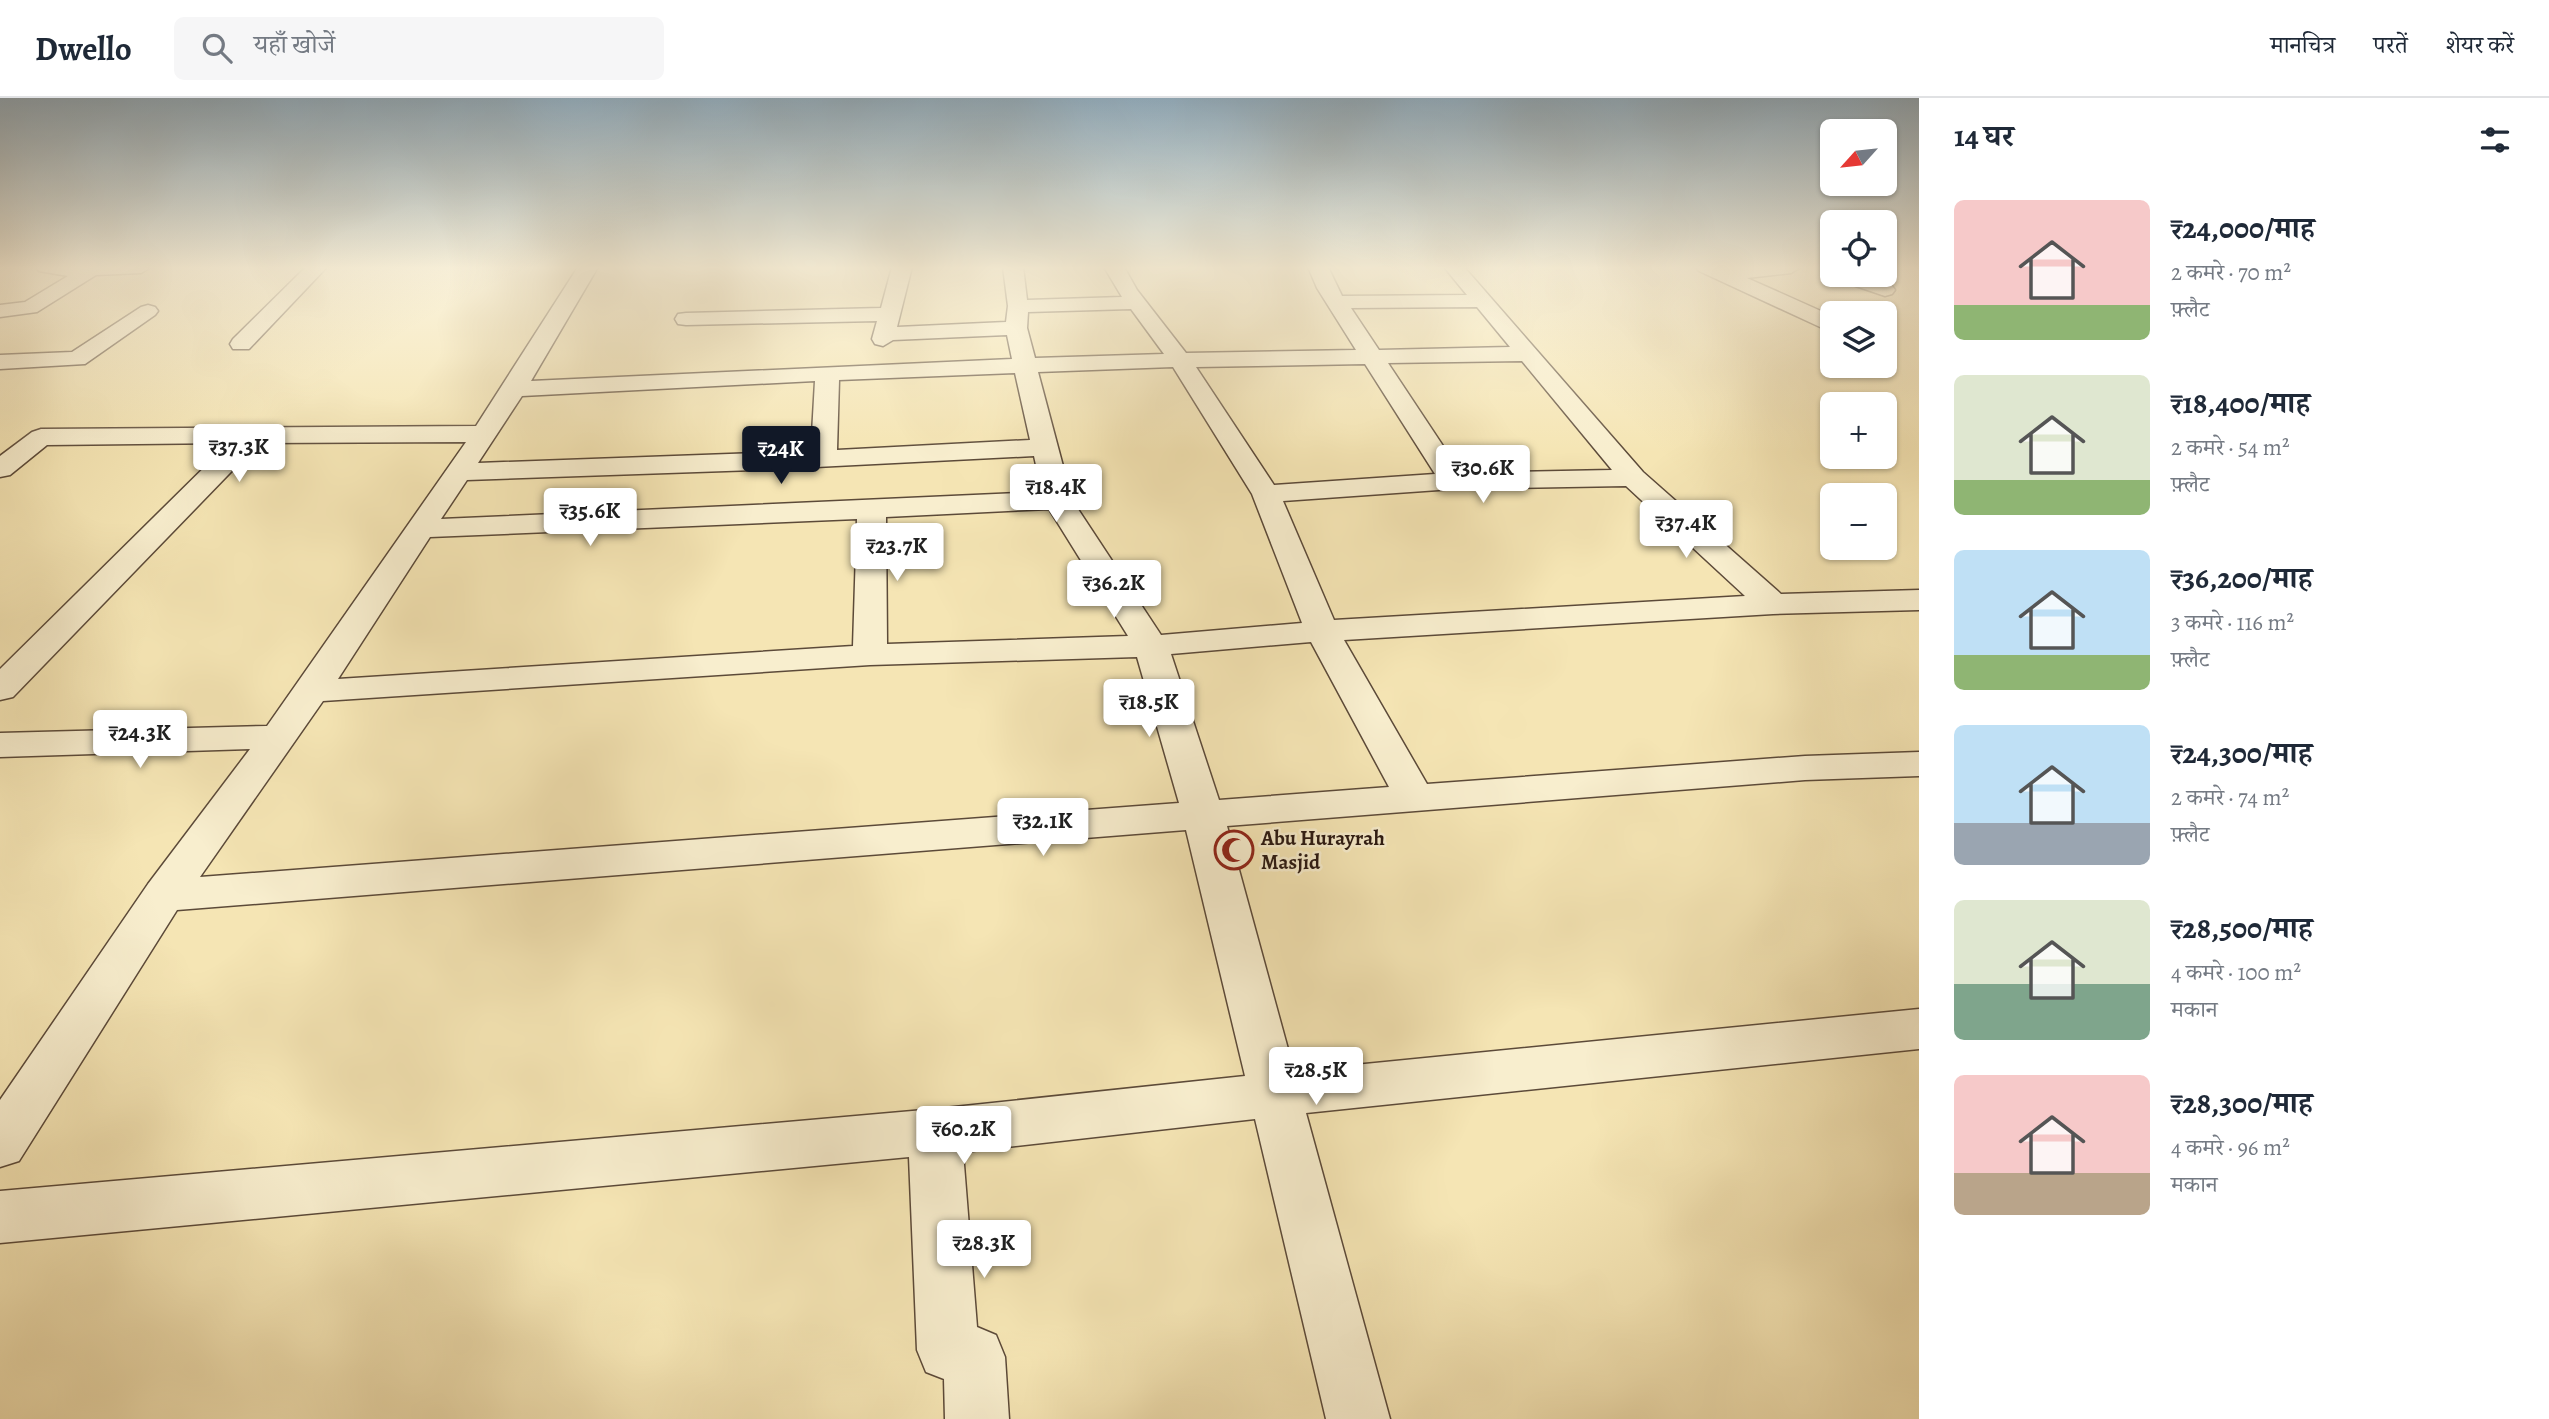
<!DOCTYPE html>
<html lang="hi">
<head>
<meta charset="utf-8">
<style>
  :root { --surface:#fff; --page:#f6f6f7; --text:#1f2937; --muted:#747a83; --line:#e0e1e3; --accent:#111827 }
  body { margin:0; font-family:Alegreya,"Noto Serif Devanagari",serif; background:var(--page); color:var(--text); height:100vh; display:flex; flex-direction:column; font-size:26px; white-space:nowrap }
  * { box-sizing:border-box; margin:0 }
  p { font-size:23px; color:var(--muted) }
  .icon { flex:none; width:38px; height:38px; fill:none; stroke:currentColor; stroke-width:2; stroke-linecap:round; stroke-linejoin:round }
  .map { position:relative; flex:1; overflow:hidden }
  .side { display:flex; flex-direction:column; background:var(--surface); width:630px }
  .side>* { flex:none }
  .needle { width:46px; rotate:243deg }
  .buttons { position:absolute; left:1820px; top:21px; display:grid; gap:14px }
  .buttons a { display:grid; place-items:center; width:77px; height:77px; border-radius:10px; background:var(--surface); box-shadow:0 2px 5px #0004; font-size:35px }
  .price { position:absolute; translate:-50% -60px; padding:0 16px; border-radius:7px; background:#fff; color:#222; font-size:23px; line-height:46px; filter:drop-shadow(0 2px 4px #0008) }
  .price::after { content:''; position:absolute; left:50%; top:42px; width:21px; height:16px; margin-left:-10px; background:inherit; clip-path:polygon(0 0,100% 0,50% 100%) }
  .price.selected { background:var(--accent); color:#fff }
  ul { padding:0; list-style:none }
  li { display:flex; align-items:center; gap:21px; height:175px; padding:0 35px }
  li span { display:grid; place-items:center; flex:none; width:196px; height:140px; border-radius:10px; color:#555 }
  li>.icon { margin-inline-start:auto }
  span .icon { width:84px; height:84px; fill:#fffc; stroke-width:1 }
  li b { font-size:30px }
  h2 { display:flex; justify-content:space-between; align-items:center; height:84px; padding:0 35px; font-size:30px }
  header { display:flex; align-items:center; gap:42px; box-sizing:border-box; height:98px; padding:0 35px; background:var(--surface); border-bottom:2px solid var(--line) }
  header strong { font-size:33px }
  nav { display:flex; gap:38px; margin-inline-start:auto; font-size:24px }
  .search { width:490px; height:63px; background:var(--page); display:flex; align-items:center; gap:18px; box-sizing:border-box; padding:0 24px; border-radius:10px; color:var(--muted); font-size:26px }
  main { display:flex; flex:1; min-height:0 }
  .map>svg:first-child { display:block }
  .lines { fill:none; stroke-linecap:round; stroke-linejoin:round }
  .minor-casing { stroke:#5c4a39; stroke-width:3 }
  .minor { fill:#f8eece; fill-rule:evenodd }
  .labels { text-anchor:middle; stroke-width:5; stroke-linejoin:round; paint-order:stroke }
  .poi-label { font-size:21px; font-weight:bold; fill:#291710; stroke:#f8eece; text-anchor:start }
</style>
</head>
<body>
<header>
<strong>Dwello</strong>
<div class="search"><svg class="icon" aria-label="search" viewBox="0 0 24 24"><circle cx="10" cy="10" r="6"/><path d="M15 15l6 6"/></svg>यहाँ खोजें</div>
<nav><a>मानचित्र</a><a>परतें</a><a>शेयर करें</a></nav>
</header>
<main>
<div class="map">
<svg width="1919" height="1321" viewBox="0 0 1919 1321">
  <rect width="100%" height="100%" fill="#f5e5b4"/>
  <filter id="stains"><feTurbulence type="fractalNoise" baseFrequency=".00286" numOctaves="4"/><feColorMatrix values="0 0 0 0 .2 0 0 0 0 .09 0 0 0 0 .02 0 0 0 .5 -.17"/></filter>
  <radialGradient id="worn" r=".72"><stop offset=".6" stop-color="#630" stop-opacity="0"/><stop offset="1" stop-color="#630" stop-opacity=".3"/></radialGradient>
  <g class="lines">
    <defs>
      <g id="minor">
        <path d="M 36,169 L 151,169 L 141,175 L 96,177 L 37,214 L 0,219 L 0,207 L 25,204 L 68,178 L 39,173 Z"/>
        <path d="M 306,169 L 327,169 L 249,251 L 233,251 L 230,246 L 233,241 Z"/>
        <path d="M 578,169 L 598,169 L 531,283 L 1012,261 L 1007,237 L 893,242 L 883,248 L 875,246 L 872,241 L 877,223 L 686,227 L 678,226 L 675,221 L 678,216 L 686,215 L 881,210 L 892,169 L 912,169 L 897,229 L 1006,224 L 1008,208 L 1003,169 L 1023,169 L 1027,202 L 1122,199 L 1104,169 L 1124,169 L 1137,192 L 1186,255 L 1356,252 L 1317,190 L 1308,169 L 1328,169 L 1342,198 L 1467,197 L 1444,169 L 1464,169 L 1643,374 L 1781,496 L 1919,492 L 1919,512 L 1773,516 L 1344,542 L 1427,686 L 1805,658 L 1919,654 L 1919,678 L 1805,682 L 1227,728 L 1294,973 L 1919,911 L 1919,951 L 1306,1015 L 1390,1321 L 1326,1321 L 1255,1021 L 963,1054 L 977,1229 L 996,1237 L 1005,1259 L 1009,1321 L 945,1321 L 944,1281 L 926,1274 L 917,1252 L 909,1059 L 0,1145 L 0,1093 L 935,1011 L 1245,978 L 1186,732 L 177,812 L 19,1063 L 0,1069 L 0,1002 L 148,786 L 250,651 L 0,659 L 0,635 L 267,628 L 466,344 L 259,345 L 13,599 L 0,602 L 0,571 L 229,345 L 47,347 L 10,377 L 0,379 L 0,358 L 32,334 L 41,331 L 476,328 ZM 1477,209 L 1510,249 L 1379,252 L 1351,210 ZM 1131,211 L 1164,256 L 1035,260 L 1027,230 L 1028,214 ZM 1522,263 L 1612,372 L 1461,375 L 1388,265 ZM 1365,266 L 1435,376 L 1274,387 L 1196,269 ZM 1173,269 L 1252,396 L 1302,525 L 1161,537 L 1072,402 L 1038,274 ZM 1015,275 L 1030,342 L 837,352 L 839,282 ZM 815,283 L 811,353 L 478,365 L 522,298 ZM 1034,358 L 1042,394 L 441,421 L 467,382 L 755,372 ZM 1626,388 L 1745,498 L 1334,522 L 1283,403 L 1453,391 ZM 1049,411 L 1128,538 L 887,546 L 886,419 ZM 857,421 L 853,548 L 338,581 L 430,439 ZM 1311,544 L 1389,689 L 1219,702 L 1171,556 ZM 1137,559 L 1179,705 L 200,779 L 323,603 L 870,567 Z"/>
        <path d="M 1696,169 L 1801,169 L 1791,175 L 1747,180 L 1832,218 L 1832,229 L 1820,229 L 1699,173 Z"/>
        <path d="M 1832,177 L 1860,177 L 1892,188 L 1895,192 L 1892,196 L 1885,198 L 1835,181 Z"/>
        <path d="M 148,207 L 155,209 L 158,213 L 155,217 L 85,266 L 0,271 L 0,257 L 72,254 L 141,209 Z"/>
      </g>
    </defs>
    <use href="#minor" class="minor-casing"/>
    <use href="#minor" class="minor"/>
  </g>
  <linearGradient id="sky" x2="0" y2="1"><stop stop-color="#91acbd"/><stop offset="0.48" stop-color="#faf3dd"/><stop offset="1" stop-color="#faf3dd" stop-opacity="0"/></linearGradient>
  <rect width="1919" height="354" fill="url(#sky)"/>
  <defs>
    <symbol id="mosque-ring" viewBox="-11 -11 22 22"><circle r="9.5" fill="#f8eece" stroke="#8f2418" stroke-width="1.5"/><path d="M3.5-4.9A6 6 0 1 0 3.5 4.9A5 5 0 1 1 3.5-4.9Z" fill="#8f2418"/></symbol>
  </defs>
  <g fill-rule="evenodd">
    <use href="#mosque-ring" x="1212" y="730" width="44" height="44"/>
  </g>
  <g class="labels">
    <g class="poi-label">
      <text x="1261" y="747">Abu Hurayrah<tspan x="1261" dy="24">Masjid</tspan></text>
    </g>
  </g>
  <rect width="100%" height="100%" filter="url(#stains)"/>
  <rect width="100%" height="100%" fill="url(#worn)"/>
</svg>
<div class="buttons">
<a><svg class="needle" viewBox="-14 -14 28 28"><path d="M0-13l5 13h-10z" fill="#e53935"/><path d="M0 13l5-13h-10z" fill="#747a83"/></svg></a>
<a><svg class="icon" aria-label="locate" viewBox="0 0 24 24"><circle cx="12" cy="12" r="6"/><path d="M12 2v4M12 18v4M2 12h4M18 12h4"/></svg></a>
<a><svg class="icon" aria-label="layers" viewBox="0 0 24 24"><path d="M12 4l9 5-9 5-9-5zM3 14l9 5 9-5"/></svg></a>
<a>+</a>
<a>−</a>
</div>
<b class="price" style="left:239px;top:386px">₹37.3K</b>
<b class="price selected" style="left:781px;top:388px">₹24K</b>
<b class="price" style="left:1483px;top:407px">₹30.6K</b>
<b class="price" style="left:1056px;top:426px">₹18.4K</b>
<b class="price" style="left:590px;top:450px">₹35.6K</b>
<b class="price" style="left:1686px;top:462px">₹37.4K</b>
<b class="price" style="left:897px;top:485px">₹23.7K</b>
<b class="price" style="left:1114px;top:522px">₹36.2K</b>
<b class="price" style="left:1149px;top:641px">₹18.5K</b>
<b class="price" style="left:140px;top:672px">₹24.3K</b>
<b class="price" style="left:1043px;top:760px">₹32.1K</b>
<b class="price" style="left:1316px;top:1009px">₹28.5K</b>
<b class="price" style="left:964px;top:1068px">₹60.2K</b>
<b class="price" style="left:984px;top:1182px">₹28.3K</b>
</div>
<section class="side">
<h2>14 घर<svg class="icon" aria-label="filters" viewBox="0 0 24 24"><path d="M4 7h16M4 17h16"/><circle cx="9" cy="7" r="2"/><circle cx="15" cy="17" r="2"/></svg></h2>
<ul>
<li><span style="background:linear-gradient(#f6c9c9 75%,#8fb573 0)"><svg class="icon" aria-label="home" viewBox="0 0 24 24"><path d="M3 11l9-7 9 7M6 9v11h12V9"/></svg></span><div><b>₹24,000/माह</b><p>2 कमरे · 70 m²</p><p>फ़्लैट</p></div></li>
<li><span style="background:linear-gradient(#dfe7d0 75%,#8fb573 0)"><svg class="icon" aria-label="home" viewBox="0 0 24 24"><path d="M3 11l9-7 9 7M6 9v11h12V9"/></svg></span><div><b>₹18,400/माह</b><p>2 कमरे · 54 m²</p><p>फ़्लैट</p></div></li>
<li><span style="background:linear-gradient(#bfe0f5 75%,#8fb573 0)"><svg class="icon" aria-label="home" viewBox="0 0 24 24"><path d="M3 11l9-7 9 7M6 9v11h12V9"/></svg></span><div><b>₹36,200/माह</b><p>3 कमरे · 116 m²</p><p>फ़्लैट</p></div></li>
<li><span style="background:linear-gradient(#bfe0f5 70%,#9aa5b1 0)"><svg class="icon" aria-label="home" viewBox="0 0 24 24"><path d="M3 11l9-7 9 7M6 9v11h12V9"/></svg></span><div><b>₹24,300/माह</b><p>2 कमरे · 74 m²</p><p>फ़्लैट</p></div></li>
<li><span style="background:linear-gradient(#dfe7d0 60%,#7fa58c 0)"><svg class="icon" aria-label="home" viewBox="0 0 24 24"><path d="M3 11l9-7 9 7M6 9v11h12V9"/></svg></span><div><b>₹28,500/माह</b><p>4 कमरे · 100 m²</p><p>मकान</p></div></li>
<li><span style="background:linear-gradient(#f6c9c9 70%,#b9a48a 0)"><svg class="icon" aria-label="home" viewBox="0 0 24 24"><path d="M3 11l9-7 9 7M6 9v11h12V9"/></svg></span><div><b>₹28,300/माह</b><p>4 कमरे · 96 m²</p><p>मकान</p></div></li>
</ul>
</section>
</main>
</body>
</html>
